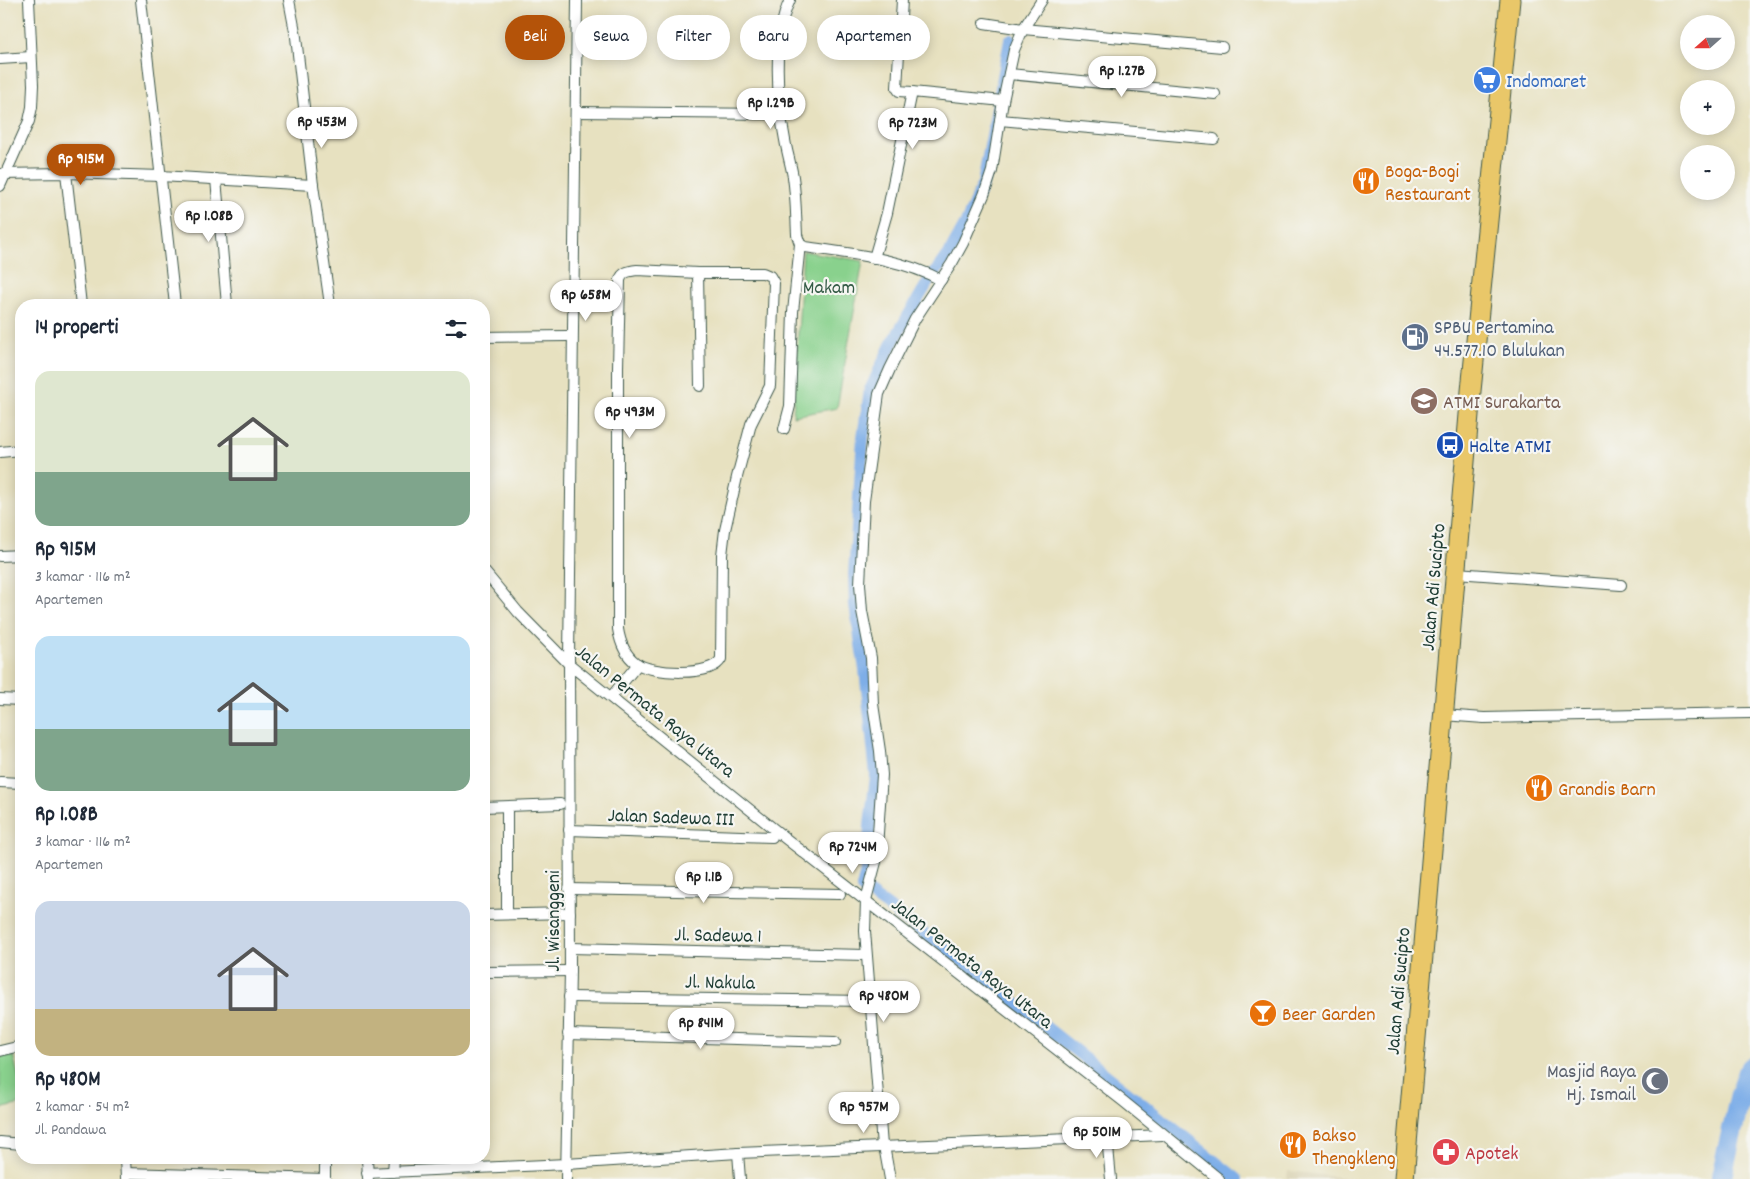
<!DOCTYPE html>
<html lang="id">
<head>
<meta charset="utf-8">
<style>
  :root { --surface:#fff; --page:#f2f2f3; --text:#1f2937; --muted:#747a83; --accent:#b45309 }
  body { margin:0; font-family:Dekko,sans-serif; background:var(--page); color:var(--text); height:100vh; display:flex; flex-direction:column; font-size:19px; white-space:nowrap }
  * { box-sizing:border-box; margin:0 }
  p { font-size:16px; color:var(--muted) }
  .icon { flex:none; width:28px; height:28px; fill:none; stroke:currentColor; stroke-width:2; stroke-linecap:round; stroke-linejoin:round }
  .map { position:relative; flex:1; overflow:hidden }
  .panel { position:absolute; left:15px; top:299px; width:475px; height:865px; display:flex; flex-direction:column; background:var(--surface); border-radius:20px; box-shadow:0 2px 12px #0003 }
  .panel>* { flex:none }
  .top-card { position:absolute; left:505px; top:15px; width:475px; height:45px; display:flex; gap:10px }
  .needle { width:32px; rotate:249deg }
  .tools { position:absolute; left:1680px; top:15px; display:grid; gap:10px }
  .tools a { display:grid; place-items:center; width:55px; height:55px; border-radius:50%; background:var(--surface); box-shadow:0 2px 12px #0003; font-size:25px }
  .price { position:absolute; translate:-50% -42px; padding:0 11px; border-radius:18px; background:#fff; color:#222; font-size:16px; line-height:32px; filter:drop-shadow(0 1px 2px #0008) }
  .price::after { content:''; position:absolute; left:50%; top:30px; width:15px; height:11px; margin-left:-8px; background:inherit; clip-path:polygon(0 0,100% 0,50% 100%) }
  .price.active { background:var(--accent); color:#fff }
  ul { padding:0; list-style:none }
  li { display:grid; align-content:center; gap:10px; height:265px; padding:0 20px }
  li span { display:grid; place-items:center; height:155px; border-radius:15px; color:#555 }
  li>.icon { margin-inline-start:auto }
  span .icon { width:90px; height:90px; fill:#fffc; stroke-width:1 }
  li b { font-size:21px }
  h2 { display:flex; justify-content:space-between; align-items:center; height:60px; padding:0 20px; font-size:21px }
  .pill { padding:0 18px; border-radius:22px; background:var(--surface); box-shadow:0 2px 12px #0003; font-size:18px; line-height:45px }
  .pill.active { background:var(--accent); color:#fff }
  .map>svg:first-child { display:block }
  .built { fill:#d9d2b2 }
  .green { fill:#89d18d; stroke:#548760 }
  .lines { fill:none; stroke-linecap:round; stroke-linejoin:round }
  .canal { stroke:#7eaee8; stroke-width:12 }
  .river { stroke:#7eaee8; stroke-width:21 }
  .street-casing { stroke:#3d5649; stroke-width:12 }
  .highway-casing { stroke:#3d5649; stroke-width:21 }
  .street { stroke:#fff; stroke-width:10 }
  .highway { stroke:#e9c769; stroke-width:19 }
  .labels { text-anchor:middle; stroke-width:4.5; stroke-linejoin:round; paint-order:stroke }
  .shop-label { font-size:20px; fill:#366cbe; stroke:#f6f6f2; text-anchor:start }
  .food-label { font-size:20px; fill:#c56008; stroke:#f6f6f2; text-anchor:start }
  .park-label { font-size:20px; fill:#345b46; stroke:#f6f6f2 }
  .service-label { font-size:20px; fill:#4e5e75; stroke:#f6f6f2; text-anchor:start }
  .education-label { font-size:20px; fill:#785e54; stroke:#f6f6f2; text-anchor:start }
  .transit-label { font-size:20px; fill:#164399; stroke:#f6f6f2; text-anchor:start }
  .street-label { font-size:20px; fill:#1f3d34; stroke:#f6f6f2 }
  .worship-label { font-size:20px; fill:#5b616d; stroke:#f6f6f2; text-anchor:end }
  .health-label { font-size:20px; fill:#be3a42; stroke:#f6f6f2; text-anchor:start }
</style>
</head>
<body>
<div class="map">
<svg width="1750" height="1179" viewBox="0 0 1750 1179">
  <rect width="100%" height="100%" fill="#f6f6f2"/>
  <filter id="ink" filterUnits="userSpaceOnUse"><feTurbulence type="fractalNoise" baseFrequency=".02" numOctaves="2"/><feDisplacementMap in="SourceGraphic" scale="10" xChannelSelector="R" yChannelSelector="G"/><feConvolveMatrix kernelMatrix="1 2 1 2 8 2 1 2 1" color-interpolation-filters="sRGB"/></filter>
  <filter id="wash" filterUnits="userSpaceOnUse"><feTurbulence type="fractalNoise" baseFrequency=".0096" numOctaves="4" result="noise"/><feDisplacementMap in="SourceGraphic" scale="20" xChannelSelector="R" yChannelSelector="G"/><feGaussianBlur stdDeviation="1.12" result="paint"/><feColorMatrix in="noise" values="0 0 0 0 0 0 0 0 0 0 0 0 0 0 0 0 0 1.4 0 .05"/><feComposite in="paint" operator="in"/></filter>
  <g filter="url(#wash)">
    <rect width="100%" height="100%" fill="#e7e1c0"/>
    <path class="built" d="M 1288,1171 L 1355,1179 L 1287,1179 Z"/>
    <g class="green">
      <path d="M 803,251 L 863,261 L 837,408 L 793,416 Z"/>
      <path d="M 13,1054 L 21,1088 L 21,1104 L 0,1109 L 0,1056 Z"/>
    </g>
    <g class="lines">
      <path class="canal" d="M 1010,40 L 983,183 L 965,225 L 949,254 L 928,282 L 891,345 L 870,390 L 863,437 L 854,574 L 855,605 L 865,670 L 876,776 L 870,825 L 868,863 L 862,888 L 969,966 L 1237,1179"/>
      <path class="river" d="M 1721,1179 L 1740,1096 L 1750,1068"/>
    </g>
  </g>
  <g filter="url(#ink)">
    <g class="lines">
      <defs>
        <g id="street">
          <path d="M 141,0 L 175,305"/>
          <path d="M 289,0 L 296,37 L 313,185 L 330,305"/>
          <path d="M 790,0 C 772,37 777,100 785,140 C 787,152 791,165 793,177 C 796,197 796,216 797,235 L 800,244 L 805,247 C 851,254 900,258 941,280"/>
          <path d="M 902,0 L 897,88 L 899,91 L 912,92"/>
          <path d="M 984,23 L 1023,29 L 1222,47"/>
          <path d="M 0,59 L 31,57"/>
          <path d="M 1009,74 L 1215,94"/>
          <path d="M 576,112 L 781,114"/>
          <path d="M 1000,120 L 1214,139"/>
          <path d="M 66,173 L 81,305"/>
          <path d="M 0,174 L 66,173 L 161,176 L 313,185"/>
          <path d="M 216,179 L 227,305"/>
          <path d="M 0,186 L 29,121 L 32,107 L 33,85 L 29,0"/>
          <path d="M 874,258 L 887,213 L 912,92 L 1003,101"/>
          <path d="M 637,270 L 698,273 L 763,273 L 770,276 L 774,283 L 770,386 L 751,424 L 737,477 L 725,530 L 722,555 L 721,659 C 712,677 651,674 636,663 C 625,655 620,642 618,629 L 618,367 L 620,280 C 622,272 629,271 637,270 Z"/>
          <path d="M 698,273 L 700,386"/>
          <path d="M 484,337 L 567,336"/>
          <path d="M 784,429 L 790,406 L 793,312 L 800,244"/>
          <path d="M 0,452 L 21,450"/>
          <path d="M 0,556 L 21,555"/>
          <path d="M 484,571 L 518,612 L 569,664 L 785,838 L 1123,1101 L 1219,1179"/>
          <path d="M 1456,573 L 1621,585"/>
          <path d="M 611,697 L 638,664"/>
          <path d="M 0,699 L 21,700"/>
          <path d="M 1443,715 L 1484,718 L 1750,713"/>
          <path d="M 0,782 L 21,783"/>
          <path d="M 484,807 L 560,804"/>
          <path d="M 569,830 L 772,837"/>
          <path d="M 569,889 L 840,894"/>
          <path d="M 507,914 L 507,807"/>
          <path d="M 484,915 L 570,913"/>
          <path d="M 570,948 L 866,955"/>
          <path d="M 484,972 L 570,971"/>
          <path d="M 569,997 L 870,1001"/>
          <path d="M 568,1034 L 835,1042"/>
          <path d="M 0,1051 L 21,1046"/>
          <path d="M 1107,1137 L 1111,1179"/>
          <path d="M 0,1142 L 21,1144"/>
          <path d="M 882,1146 L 865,931 L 866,900 L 876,862 L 882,775 L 880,751 L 873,704 L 871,658 L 862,611 L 860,584 L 864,501 L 879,394 L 890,369 L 915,319 L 952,263 L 963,243 L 984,195 L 992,171 L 1003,101 L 1014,50 L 1023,29 L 1042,0"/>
          <path d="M 884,1146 L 890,1179"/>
          <path d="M 738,1153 L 740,1179"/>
          <path d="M 125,1158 L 126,1178"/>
          <path d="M 367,1158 L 368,1178"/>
          <path d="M 393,1172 L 394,1158"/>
          <path d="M 126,1173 L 325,1179"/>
          <path d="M 367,1173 L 566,1164 L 738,1153 L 1163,1135"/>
          <path d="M 325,1179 L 325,1158"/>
          <path d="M 566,1179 L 570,971 L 569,657 L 577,0"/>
        </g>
        <path id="highway" d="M 1404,1179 L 1471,391 L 1510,0"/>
      </defs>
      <use href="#street" class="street-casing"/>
      <use href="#highway" class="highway-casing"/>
      <use href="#street" class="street"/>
      <use href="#highway" class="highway"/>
    </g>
  </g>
  <defs>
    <symbol id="supermarket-disc" viewBox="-11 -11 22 22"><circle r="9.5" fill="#3f7fe0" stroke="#f6f6f2"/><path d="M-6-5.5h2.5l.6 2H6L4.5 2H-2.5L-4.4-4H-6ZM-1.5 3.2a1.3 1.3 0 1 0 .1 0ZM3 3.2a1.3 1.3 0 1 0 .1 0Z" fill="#fff"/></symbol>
    <symbol id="restaurant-disc" viewBox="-11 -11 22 22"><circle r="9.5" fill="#e8710a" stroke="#f6f6f2"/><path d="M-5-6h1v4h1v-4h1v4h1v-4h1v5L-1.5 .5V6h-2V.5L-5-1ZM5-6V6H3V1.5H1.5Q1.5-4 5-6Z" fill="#fff"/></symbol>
    <symbol id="fuel-disc" viewBox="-11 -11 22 22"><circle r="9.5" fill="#5c6f8a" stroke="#f6f6f2"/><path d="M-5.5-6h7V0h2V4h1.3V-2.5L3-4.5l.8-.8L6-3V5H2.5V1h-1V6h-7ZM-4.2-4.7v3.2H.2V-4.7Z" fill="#fff"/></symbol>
    <symbol id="university-disc" viewBox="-11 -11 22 22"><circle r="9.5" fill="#8d6e63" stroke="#f6f6f2"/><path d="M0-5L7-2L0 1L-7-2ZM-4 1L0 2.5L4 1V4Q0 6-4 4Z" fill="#fff"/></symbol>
    <symbol id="bus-disc" viewBox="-11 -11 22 22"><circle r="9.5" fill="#1a4fb4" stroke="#f6f6f2"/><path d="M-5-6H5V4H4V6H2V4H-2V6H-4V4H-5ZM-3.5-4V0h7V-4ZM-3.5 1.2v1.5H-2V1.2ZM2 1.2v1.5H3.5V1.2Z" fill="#fff"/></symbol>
    <symbol id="bar-disc" viewBox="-11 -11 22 22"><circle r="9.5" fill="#e8710a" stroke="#f6f6f2"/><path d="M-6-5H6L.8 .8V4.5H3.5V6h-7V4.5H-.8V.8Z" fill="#fff"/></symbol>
    <symbol id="mosque-disc" viewBox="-11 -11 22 22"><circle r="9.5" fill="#6b7280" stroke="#f6f6f2"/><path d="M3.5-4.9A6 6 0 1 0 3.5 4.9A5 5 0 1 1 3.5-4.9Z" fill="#fff"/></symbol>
    <symbol id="pharmacy-disc" viewBox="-11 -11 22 22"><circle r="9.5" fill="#e0444e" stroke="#f6f6f2"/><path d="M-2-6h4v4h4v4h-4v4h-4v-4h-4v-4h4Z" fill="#fff"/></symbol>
  </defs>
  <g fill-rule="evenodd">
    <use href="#supermarket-disc" x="1471" y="64" width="32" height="32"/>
    <use href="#restaurant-disc" x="1350" y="165" width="32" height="32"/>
    <use href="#fuel-disc" x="1399" y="321" width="32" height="32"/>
    <use href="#university-disc" x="1408" y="385" width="32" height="32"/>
    <use href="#bus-disc" x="1434" y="429" width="32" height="32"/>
    <use href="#restaurant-disc" x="1523" y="772" width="32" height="32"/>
    <use href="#bar-disc" x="1247" y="997" width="32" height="32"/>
    <use href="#mosque-disc" x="1639" y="1065" width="32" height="32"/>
    <use href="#restaurant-disc" x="1277" y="1129" width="32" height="32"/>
    <use href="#pharmacy-disc" x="1430" y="1136" width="32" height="32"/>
  </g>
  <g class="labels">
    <g class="shop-label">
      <text x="1506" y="87">Indomaret</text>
    </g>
    <g class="food-label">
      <text x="1385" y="177">Boga-Bogi<tspan x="1385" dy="23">Restaurant</tspan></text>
      <text x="1558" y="795">Grandis Barn</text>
      <text x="1282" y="1020">Beer Garden</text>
      <text x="1312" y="1141">Bakso<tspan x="1312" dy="23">Thengkleng</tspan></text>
    </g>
    <g class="park-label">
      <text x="829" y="293">Makam</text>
    </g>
    <g class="service-label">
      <text x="1434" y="333">SPBU Pertamina<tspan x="1434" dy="23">44.577.10 Blulukan</tspan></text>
    </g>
    <g class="education-label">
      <text x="1443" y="408">ATMI Surakarta</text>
    </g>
    <g class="transit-label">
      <text x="1469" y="452">Halte ATMI</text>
    </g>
    <g class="street-label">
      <text transform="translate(1432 587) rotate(-85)" y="7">Jalan Adi Sucipto</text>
      <text transform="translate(656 710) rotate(39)" y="7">Jalan Permata Raya Utara</text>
      <text transform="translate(671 816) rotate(2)" y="7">Jalan Sadewa III</text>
      <text transform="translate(552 921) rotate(-90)" y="7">Jl. Wisanggeni</text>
      <text transform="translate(718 934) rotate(1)" y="7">Jl. Sadewa 1</text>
      <text transform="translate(973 962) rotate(38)" y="7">Jalan Permata Raya Utara</text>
      <text transform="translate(720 981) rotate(1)" y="7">Jl. Nakula</text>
      <text transform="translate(1397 991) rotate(-85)" y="7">Jalan Adi Sucipto</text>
    </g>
    <g class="worship-label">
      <text x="1636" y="1077">Masjid Raya<tspan x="1636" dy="23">Hj. Ismail</tspan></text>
    </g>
    <g class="health-label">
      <text x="1465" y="1159">Apotek</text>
    </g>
  </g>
</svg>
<div class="tools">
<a><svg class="needle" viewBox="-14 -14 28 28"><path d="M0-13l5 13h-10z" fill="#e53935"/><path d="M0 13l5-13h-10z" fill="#747a83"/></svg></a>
<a>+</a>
<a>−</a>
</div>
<b class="price" style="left:1122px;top:98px">Rp 1.27B</b>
<b class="price" style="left:771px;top:130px">Rp 1.29B</b>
<b class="price" style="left:322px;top:149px">Rp 453M</b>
<b class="price" style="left:913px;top:150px">Rp 723M</b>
<b class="price active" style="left:81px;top:186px">Rp 915M</b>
<b class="price" style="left:209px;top:243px">Rp 1.08B</b>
<b class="price" style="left:586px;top:322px">Rp 658M</b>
<b class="price" style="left:630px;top:439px">Rp 493M</b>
<b class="price" style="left:853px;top:874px">Rp 724M</b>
<b class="price" style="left:704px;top:904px">Rp 1.1B</b>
<b class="price" style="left:884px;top:1023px">Rp 480M</b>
<b class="price" style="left:701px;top:1050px">Rp 841M</b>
<b class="price" style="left:864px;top:1134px">Rp 957M</b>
<b class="price" style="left:1097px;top:1159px">Rp 501M</b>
<div class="top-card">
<a class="pill active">Beli</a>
<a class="pill">Sewa</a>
<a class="pill">Filter</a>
<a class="pill">Baru</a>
<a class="pill">Apartemen</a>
</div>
<section class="panel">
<h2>14 properti<svg class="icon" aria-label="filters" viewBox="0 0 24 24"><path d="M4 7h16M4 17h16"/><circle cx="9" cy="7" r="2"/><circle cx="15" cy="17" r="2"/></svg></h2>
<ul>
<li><span style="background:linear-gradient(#dfe7d0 65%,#7fa58c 0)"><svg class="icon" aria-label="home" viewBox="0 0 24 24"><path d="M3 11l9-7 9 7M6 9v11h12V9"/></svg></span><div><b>Rp 915M</b><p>3 kamar · 116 m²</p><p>Apartemen</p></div></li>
<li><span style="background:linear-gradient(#bfe0f5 60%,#7fa58c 0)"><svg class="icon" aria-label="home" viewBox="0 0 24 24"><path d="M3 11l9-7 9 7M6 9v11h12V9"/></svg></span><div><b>Rp 1.08B</b><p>3 kamar · 116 m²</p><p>Apartemen</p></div></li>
<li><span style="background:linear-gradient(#c9d6e8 70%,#c2b280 0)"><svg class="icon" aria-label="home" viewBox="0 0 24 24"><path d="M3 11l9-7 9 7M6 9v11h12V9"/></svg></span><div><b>Rp 480M</b><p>2 kamar · 54 m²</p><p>Jl. Pandawa</p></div></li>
</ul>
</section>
</div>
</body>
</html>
